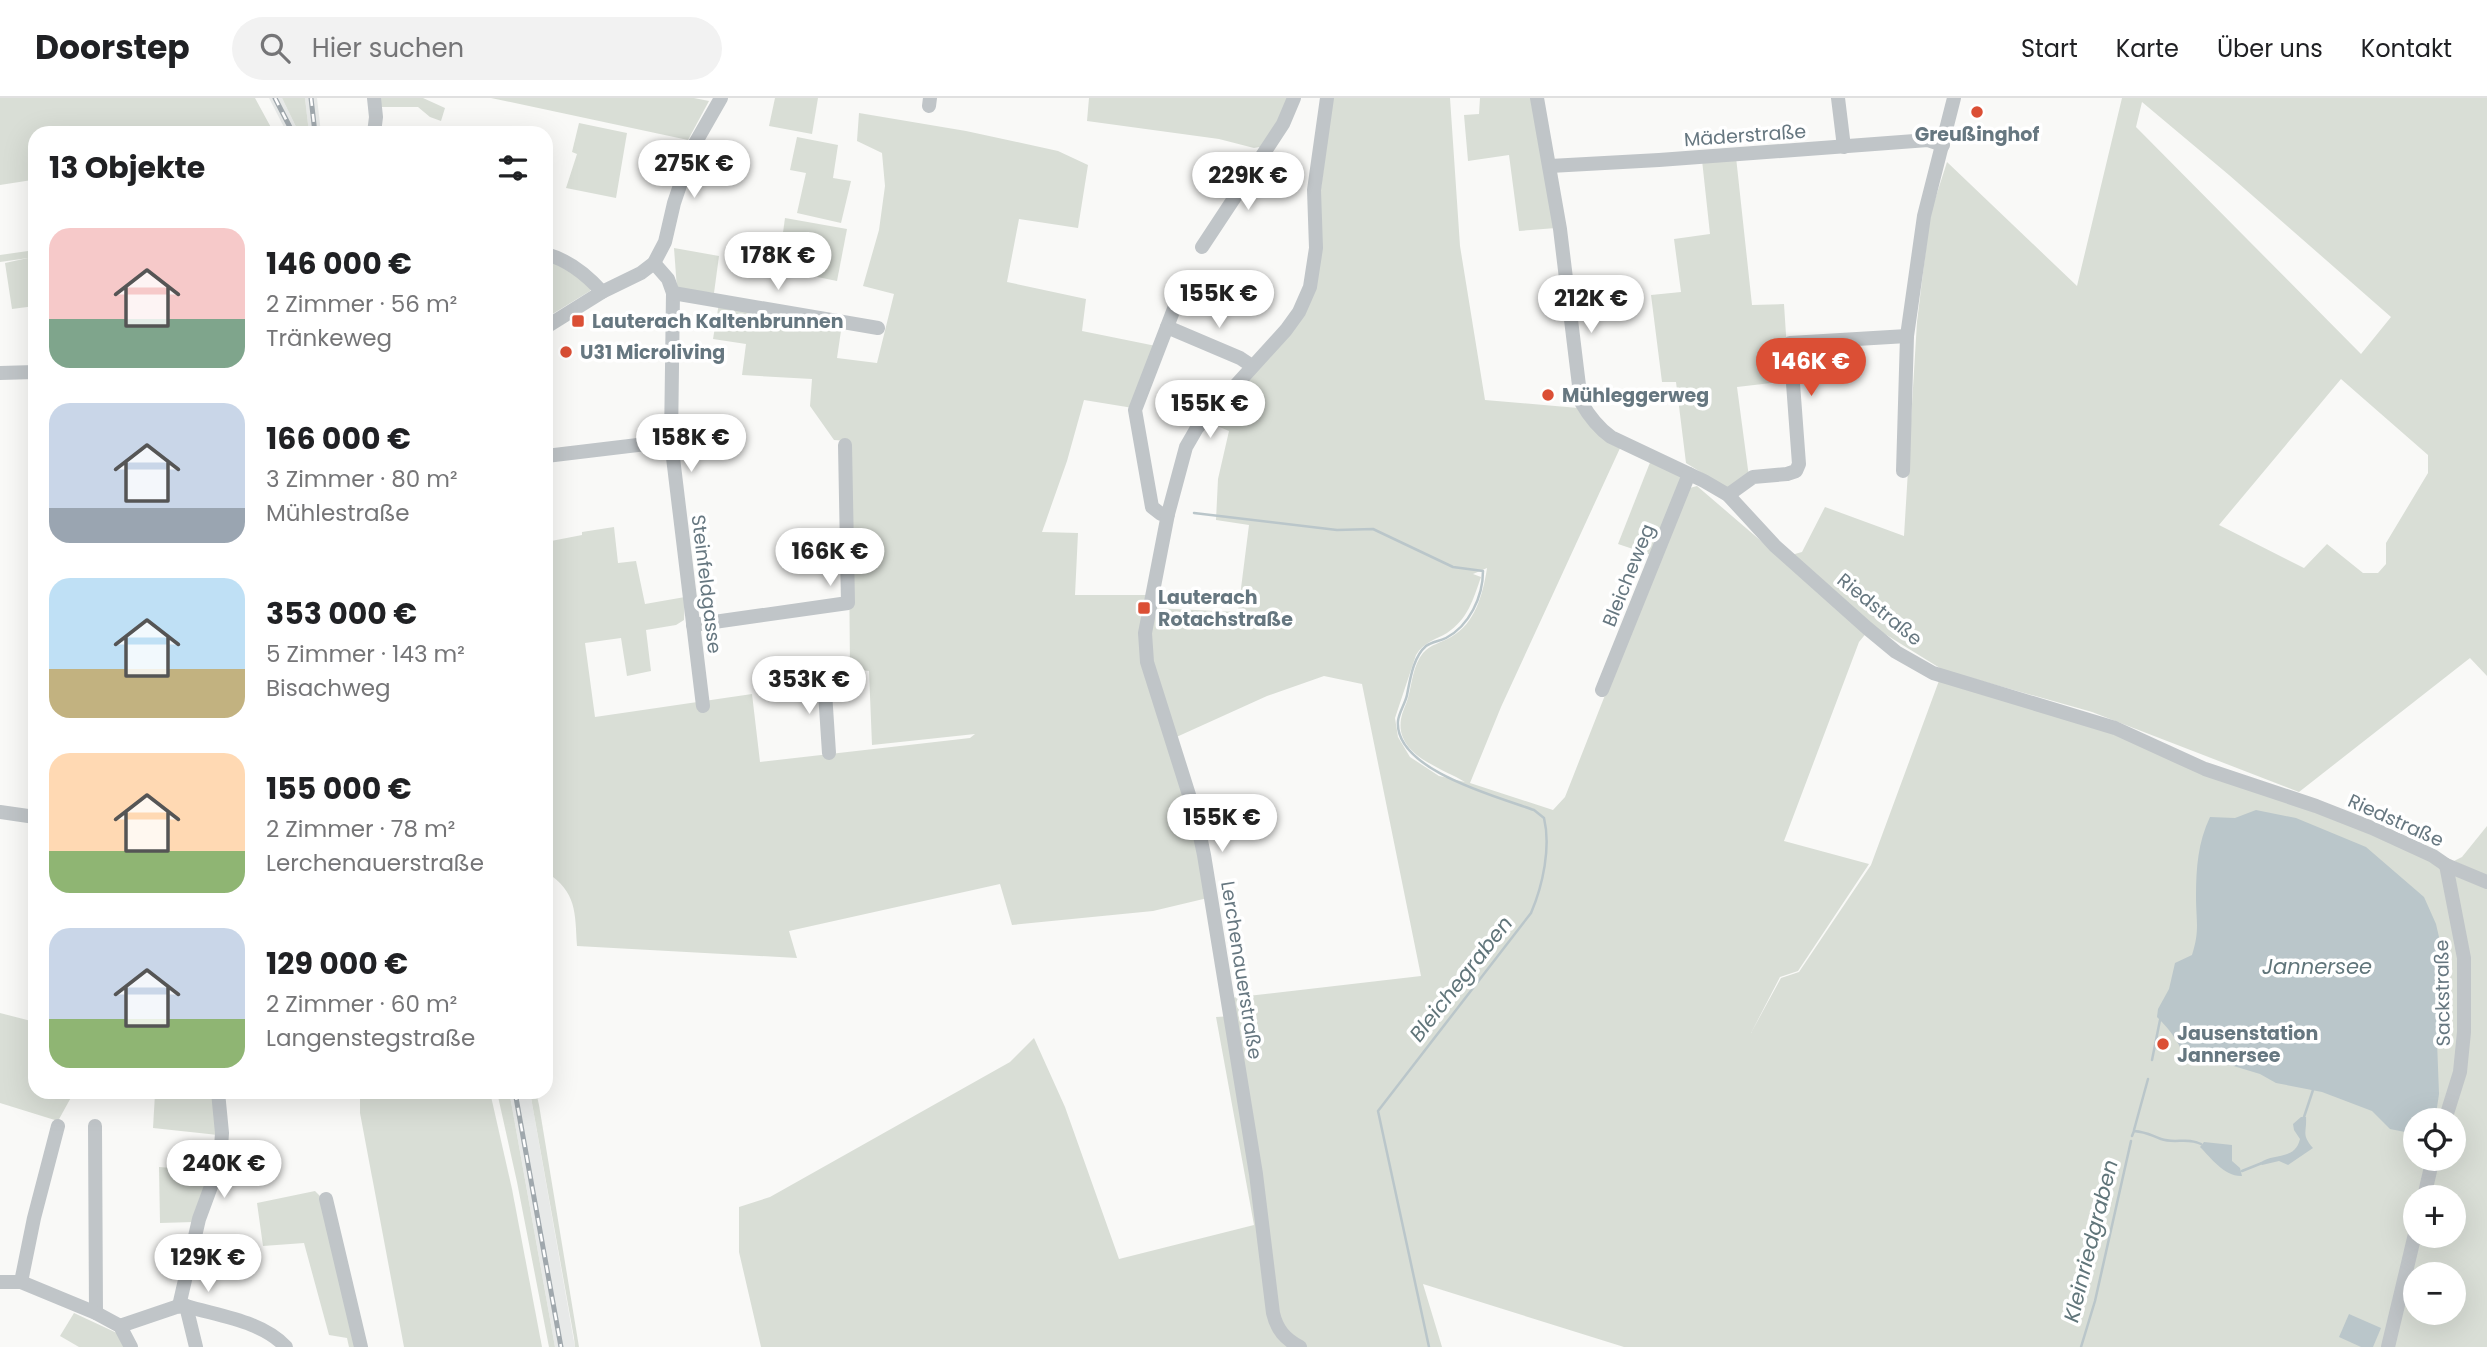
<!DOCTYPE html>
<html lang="de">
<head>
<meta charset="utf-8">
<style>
  :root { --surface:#fff; --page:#f2f2f2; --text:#202124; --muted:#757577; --line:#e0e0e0; --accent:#db4f35 }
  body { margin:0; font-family:Poppins,sans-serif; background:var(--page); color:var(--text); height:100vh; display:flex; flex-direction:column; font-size:26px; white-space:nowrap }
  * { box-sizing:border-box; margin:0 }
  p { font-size:23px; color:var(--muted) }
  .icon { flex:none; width:38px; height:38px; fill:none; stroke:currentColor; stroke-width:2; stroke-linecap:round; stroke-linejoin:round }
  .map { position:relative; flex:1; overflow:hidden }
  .side { position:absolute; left:28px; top:28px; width:525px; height:973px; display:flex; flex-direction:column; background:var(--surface); border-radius:21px; box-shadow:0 7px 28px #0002 }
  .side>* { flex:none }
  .buttons { position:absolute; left:2403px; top:1010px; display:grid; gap:14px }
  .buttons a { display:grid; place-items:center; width:63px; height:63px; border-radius:50%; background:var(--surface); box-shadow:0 7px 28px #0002; font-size:35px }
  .price { position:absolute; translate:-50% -60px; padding:0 16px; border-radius:24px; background:#fff; color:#222; font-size:23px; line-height:46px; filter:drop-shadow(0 2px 4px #0008) }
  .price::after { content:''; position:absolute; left:50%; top:42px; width:21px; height:16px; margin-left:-10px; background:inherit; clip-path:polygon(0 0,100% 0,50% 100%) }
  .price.active { background:var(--accent); color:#fff }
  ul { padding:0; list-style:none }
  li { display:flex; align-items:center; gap:21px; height:175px; padding:0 21px }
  li span { display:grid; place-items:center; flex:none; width:196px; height:140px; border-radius:21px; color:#555 }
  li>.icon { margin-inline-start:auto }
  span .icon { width:84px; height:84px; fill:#fffc; stroke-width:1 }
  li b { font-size:30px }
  h2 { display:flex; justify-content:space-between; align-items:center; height:84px; padding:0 21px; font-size:30px }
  header { display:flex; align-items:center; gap:42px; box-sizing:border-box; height:98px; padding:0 35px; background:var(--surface); border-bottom:2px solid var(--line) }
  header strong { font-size:33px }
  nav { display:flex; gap:38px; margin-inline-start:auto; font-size:24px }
  .search { width:490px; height:63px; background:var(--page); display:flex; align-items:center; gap:18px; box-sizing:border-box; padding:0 24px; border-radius:38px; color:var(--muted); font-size:26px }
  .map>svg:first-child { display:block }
  .built { fill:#e7e9e8 }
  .green { fill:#d9ded6; fill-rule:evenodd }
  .water { fill:#bac6ca }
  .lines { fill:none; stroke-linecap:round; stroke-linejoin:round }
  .stream { stroke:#bac6ca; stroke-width:2.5 }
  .minor { stroke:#c0c5c8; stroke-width:14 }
  .rail-casing { stroke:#a0a8ad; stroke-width:5 }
  .rail { stroke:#fff; stroke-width:2.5; stroke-dasharray:8; stroke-linecap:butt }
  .poi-dot { fill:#db4f35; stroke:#fff; stroke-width:2.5 }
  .labels { text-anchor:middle; stroke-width:7; stroke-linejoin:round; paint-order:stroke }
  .poi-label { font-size:19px; font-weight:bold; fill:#667780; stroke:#fff; text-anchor:start }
  .street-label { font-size:19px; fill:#667780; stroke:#fff }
  .water-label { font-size:21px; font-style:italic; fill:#60757a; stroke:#fff }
</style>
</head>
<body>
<header>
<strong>Doorstep</strong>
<div class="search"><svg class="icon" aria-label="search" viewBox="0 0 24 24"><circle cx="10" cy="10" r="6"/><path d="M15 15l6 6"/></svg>Hier suchen</div>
<nav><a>Start</a><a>Karte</a><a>Über uns</a><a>Kontakt</a></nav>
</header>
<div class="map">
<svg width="2487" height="1249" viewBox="0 0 2487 1249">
  <rect width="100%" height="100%" fill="#f9f9f7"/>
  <g class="built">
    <path d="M 269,0 L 282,0 L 299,35 L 287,35 Z"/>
    <path d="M 305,0 L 317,0 L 321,35 L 309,35 Z"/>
    <path d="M 504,994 L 530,994 L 575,1249 L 555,1249 L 510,998 L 506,998 Z"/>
  </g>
  <g class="green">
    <path d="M 0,0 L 255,0 L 274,35 L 35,35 L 35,84 L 32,82 L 0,87 Z"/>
    <path d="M 282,0 L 305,0 L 309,35 L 299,35 Z"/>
    <path d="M 378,0 L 423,0 L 445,10 L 441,23 L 430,19 L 418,9 L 381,9 Z"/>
    <path d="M 491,0 L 694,0 L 709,3 L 688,42 Z"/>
    <path d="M 775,0 L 818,0 L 812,36 L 769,28 Z"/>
    <path d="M 1089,0 L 1289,0 L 1265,48 L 1254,50 L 1219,41 L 1087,23 Z"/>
    <path d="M 1333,0 L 1450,0 L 1460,148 L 1485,302 L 1578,310 L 1621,348 L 1501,609 L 1470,685 L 1553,712 L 1565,699 L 1686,391 L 1697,388 L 1781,460 L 1802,454 L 1825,409 L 1904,438 L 1917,224 L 1930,117 L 1947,64 L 2077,188 L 2122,0 L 2487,0 L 2487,578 L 2470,560 L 2299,694 L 2092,614 L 1943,572 L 1872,528 L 1859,544 L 1784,743 L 1869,766 L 1798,873 L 1780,879 L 1751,935 L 1781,880 L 1799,874 L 1871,767 L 1940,580 L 2091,618 L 2487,782 L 2487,1249 L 1624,1249 L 1423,1186 L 1442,1249 L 761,1249 L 739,1154 L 739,1109 L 770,1099 L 1010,964 L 1034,940 L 1065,1009 L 1119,1161 L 1254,1127 L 1216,919 L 1233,918 L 1230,900 L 1421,878 L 1362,586 L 1324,578 L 1267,598 L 1172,641 L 1216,798 L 1153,813 L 1012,827 L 1000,786 L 789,833 L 797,860 L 577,848 C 575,814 577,794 546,774 L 546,693 L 549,692 L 552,601 L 546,558 L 546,444 L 582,437 L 582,434 L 614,429 L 618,465 L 636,463 L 645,506 L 685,499 L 684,522 L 676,527 L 646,532 L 651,573 L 627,578 L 621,540 L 585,545 L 595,619 L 752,596 L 760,664 L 970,640 L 975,636 L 872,647 L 869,573 L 850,571 L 848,343 L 834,342 L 810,308 L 812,281 L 742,277 L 746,246 L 713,241 L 719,205 L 842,226 L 837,260 L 877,265 L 894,196 L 863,188 L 879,132 L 885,88 L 882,55 L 857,43 L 859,15 L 966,33 L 1058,53 L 1088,67 L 1078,130 L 1019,121 L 1007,184 L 1086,201 L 1082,233 L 1156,248 L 1133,310 L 1084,302 L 1067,363 L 1042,434 L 1078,435 L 1075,497 L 1151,497 L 1153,510 L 1238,514 L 1249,427 L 1216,422 L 1218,381 L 1229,333 L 1208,324 L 1305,208 ZM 2142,4 L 2229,77 L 2391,219 L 2361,256 L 2136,29 ZM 2341,281 L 2428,357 L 2428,375 L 2386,445 L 2386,466 L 2378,475 L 2363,475 L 2327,446 L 2304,470 L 2219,427 ZM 1487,470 C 1483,496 1475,526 1451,539 C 1441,545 1431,546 1423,555 C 1413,567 1412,586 1408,600 C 1406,607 1402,614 1401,621 C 1395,657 1442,670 1465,684 L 1439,678 L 1410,659 L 1398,639 L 1395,620 L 1416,557 C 1424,544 1435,542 1447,535 C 1468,521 1473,502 1481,479 L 1473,476 ZM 2415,1022 L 2454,1022 L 2454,1060 L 2415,1060 ZM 2415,1099 L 2454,1099 L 2454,1138 L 2415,1138 ZM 2415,1176 L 2454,1176 L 2454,1214 L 2415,1214 Z"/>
    <path d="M 1480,0 L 1532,0 L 1556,130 L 1519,133 L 1509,57 L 1468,63 L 1464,17 L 1479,16 Z"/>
    <path d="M 579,25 L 627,35 L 616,100 L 566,90 L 577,56 L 572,54 Z"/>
    <path d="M 797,39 L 838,47 L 833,80 L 851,83 L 841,125 L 797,115 L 806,75 L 790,72 Z"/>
    <path d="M 1736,59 L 1752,207 L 1784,206 L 1789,283 L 1737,289 L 1749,379 L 1728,391 L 1686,365 L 1676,284 L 1662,284 L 1651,197 L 1681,194 L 1674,141 L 1710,136 L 1702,62 Z"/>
    <path d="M 785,120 L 847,131 L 837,183 L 778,171 Z"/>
    <path d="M 674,150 L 719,158 L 714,195 L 677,191 Z"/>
    <path d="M 35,152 L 35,208 L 12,211 L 5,165 L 28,160 L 0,164 L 0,157 Z"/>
    <path d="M 547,160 L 562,165 L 591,190 L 590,193 L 546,220 Z"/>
    <path d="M 1651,362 L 1680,376 L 1681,383 L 1651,457 L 1618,446 Z"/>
    <path d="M 2487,728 L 2487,778 L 2454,763 L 2462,759 Z"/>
    <path d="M 0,915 L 35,924 L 35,994 L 74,994 L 58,1023 L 0,1005 Z"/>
    <path d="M 360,994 L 490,994 L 512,1091 L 542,1249 L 404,1249 L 360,1015 Z"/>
    <path d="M 497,994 L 504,994 L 506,998 L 510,998 L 555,1249 L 549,1249 L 517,1084 Z"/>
    <path d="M 530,994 L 536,994 L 539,1007 L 579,1249 L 575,1249 L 574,1240 Z"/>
    <path d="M 155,996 L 215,1000 L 218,1037 L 153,1030 Z"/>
    <path d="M 159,1069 L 212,1073 L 194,1124 L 160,1125 Z"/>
    <path d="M 315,1093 L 321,1099 L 358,1249 L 349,1249 L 347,1240 L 329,1237 L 304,1145 L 263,1148 L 257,1105 Z"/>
    <path d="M 74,1215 L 119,1236 L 124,1249 L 79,1249 L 60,1238 Z"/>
  </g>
  <g class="water">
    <path d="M 2256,712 L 2296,720 L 2366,749 L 2424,799 L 2436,826 L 2442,852 L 2440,884 L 2451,916 L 2447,935 L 2437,943 L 2439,996 L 2436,1016 L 2415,1022 L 2415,1031 L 2410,1035 L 2390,1031 L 2372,1013 L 2322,994 L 2276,985 L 2260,976 L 2207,960 L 2186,966 C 2182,947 2171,933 2157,919 L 2158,911 L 2169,891 L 2175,865 L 2192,857 C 2200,832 2196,823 2196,798 C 2196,770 2198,744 2210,719 L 2235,720 Z"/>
    <path d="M 2301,1019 L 2306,1019 C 2307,1035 2301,1036 2313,1050 L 2288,1067 L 2279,1063 L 2262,1067 L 2260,1065 C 2274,1054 2295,1063 2300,1041 L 2294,1032 L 2293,1026 Z"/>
    <path d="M 2204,1044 L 2232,1047 L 2232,1063 L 2240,1070 L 2242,1078 C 2225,1079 2211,1060 2200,1049 Z"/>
    <path d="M 2349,1216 L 2381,1230 L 2373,1249 L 2361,1249 L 2339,1239 Z"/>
  </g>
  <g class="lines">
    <g class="stream">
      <path d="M 1194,415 L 1337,432 L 1373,431 L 1453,469 L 1483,473 C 1483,499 1469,528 1446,540 C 1440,543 1431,544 1426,548 C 1413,559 1410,582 1407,597 C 1405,606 1399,614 1398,623 C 1394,672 1498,699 1534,712 L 1544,720 C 1551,749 1543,787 1531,815 L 1378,1013 L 1429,1249"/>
      <path d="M 2152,962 L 2160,922"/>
      <path d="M 2303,1022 L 2313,992"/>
      <path d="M 2134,1032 L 2148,981"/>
      <path d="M 2132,1038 L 2134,1033 C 2147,1034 2150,1037 2161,1041 C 2174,1046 2188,1039 2201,1046"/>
      <path d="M 2242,1073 L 2262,1065"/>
      <path d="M 2081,1249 L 2095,1203 L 2131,1043"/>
    </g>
    <g class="minor">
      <path d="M 1537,0 L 1560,131 L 1581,304 C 1589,318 1597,329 1611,339 L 1704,383 L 1728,397 L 1775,448 L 1867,530 L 1896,554 L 1933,575 L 2115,630 L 2205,671 L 2316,708 L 2372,730 L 2433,758 L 2446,767 L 2487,784"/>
      <path d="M 1838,0 L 1844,49"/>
      <path d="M 929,8 L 930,0"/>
      <path d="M 374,35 L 376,19 L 374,0"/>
      <path d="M 1550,68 L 1659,62 L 1928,42 L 1943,47"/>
      <path d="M 1202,149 L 1283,26 L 1294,0"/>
      <path d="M 546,156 C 568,162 587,177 602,194"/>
      <path d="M 654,165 L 668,181 L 673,195 L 671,343 L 703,608"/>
      <path d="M 673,195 L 878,230"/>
      <path d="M 546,229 L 602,194 L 641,175 L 654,165 L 665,144 L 674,105 L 693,49 L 721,0"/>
      <path d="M 1167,229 L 1240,260 L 1252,268"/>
      <path d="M 0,275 L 35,274"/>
      <path d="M 546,358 L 671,343"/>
      <path d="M 1903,373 L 1907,238 L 1924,118 L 1954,0"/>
      <path d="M 1728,397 L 1753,379 L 1787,376 L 1796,373 L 1799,366 L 1790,245 L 1907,238"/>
      <path d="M 1168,416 L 1161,416 L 1152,409 L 1135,312 L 1177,203"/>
      <path d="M 693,527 L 848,505 L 845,347"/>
      <path d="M 824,579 L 829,655"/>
      <path d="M 1602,592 L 1689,376"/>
      <path d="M 0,714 L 35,719"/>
      <path d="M 2445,1022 L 2460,974 L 2464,934 L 2464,860 L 2446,767"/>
      <path d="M 95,1028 L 96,1215"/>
      <path d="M 2424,1099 L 2433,1060"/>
      <path d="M 326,1101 L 361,1249"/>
      <path d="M 0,1184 L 21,1184 L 96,1215 L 120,1228 L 131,1249"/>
      <path d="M 21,1184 L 34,1120 L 58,1028"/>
      <path d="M 179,1208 L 199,1121 L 220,1064 L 222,1035 L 218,994"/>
      <path d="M 186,1208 L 196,1249"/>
      <path d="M 120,1228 L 176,1209 L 186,1208 C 219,1218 262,1223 286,1249"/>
      <path d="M 1300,1249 C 1285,1241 1277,1232 1273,1215 L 1256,1076 L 1204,757 L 1196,719 L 1147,564 L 1145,535 L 1168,416 L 1186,349 L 1197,330 L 1286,232 L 1299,214 L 1310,189 L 1316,150 L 1314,92 L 1327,0"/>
      <path d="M 2388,1249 L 2415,1136"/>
    </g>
    <defs>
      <g id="rail">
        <path d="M 275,0 L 293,35"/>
        <path d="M 311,0 L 315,35"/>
        <path d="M 515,994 L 561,1249"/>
      </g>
    </defs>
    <use href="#rail" class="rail-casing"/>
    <use href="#rail" class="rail"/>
  </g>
  <g class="poi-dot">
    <circle cx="1977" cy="14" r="7"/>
    <rect x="571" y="216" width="14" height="14" rx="3.5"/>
    <circle cx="566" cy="254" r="7"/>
    <circle cx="1548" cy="297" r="7"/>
    <rect x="1137" y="503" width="14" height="14" rx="3.5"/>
    <circle cx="2163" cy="946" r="7"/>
  </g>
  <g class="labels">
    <g class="poi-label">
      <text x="1977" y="43" text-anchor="middle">Greußinghof</text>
      <text x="592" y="230">Lauterach Kaltenbrunnen</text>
      <text x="580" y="261">U31 Microliving</text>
      <text x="1562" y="304">Mühleggerweg</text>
      <text x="1158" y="506">Lauterach<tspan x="1158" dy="22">Rotachstraße</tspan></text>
      <text x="2177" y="942">Jausenstation<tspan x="2177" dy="22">Jannersee</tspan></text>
    </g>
    <g class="street-label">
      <text transform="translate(1745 37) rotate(-4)" y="7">Mäderstraße</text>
      <text transform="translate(1628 477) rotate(-68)" y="7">Bleicheweg</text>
      <text transform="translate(707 486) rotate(83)" y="7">Steinfeldgasse</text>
      <text transform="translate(1880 511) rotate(39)" y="7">Riedstraße</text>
      <text transform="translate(2396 722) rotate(24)" y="7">Riedstraße</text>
      <text transform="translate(1242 872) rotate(81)" y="7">Lerchenauerstraße</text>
      <text transform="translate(2442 895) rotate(-91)" y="7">Sackstraße</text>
    </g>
    <g class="water-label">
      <text x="2317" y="876">Jannersee</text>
      <text transform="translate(1461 881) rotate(-52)" y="7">Bleichegraben</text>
      <text transform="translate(2091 1143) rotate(-76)" y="7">Kleinriedgraben</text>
    </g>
  </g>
</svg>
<div class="buttons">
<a><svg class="icon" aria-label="locate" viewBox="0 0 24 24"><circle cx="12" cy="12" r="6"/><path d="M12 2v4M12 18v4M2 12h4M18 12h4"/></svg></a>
<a>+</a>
<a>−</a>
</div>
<b class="price" style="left:694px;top:102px">275K €</b>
<b class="price" style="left:1248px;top:114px">229K €</b>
<b class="price" style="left:778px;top:194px">178K €</b>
<b class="price" style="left:1219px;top:232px">155K €</b>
<b class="price" style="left:1591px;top:237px">212K €</b>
<b class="price active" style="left:1811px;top:300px">146K €</b>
<b class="price" style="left:1210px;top:342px">155K €</b>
<b class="price" style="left:691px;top:376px">158K €</b>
<b class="price" style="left:830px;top:490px">166K €</b>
<b class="price" style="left:809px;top:618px">353K €</b>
<b class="price" style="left:1222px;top:756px">155K €</b>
<b class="price" style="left:224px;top:1102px">240K €</b>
<b class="price" style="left:208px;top:1196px">129K €</b>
<section class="side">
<h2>13 Objekte<svg class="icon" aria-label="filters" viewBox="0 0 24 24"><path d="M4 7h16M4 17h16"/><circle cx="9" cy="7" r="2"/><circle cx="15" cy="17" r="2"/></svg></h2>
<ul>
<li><span style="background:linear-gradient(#f6c9c9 65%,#7fa58c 0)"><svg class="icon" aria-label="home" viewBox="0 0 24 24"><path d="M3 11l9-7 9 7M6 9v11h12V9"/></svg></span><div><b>146 000 €</b><p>2 Zimmer · 56 m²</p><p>Tränkeweg</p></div></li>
<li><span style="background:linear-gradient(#c9d6e8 75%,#9aa5b1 0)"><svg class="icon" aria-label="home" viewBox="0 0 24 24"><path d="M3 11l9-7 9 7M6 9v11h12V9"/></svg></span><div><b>166 000 €</b><p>3 Zimmer · 80 m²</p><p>Mühlestraße</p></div></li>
<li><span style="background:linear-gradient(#bfe0f5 65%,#c2b280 0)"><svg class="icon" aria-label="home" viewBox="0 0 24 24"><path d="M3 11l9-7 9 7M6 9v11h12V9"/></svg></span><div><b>353 000 €</b><p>5 Zimmer · 143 m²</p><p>Bisachweg</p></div></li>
<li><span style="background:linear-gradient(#ffd9b3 70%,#8fb573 0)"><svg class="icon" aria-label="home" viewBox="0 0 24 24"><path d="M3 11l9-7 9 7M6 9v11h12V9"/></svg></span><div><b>155 000 €</b><p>2 Zimmer · 78 m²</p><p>Lerchenauerstraße</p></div></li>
<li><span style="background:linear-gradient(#c9d6e8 65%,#8fb573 0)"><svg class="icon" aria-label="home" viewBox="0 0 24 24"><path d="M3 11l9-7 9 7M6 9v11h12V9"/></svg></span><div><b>129 000 €</b><p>2 Zimmer · 60 m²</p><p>Langenstegstraße</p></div></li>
</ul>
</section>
</div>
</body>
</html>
